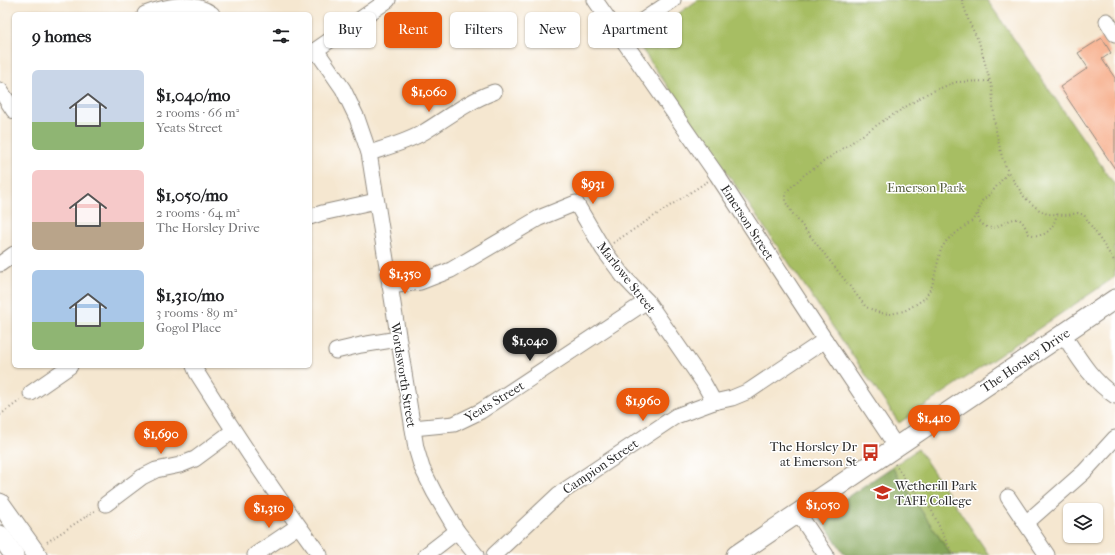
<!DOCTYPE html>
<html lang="en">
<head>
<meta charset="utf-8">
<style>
  :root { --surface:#fff; --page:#f2f2f2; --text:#202124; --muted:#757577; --accent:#ea580c }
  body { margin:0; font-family:"IM FELL French Canon",serif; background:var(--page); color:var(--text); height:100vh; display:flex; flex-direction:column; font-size:15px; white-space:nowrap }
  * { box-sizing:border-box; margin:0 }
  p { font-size:13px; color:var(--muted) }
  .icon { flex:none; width:22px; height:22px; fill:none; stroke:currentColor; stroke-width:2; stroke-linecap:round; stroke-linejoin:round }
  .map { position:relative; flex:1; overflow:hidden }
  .side { position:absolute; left:12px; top:12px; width:300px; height:356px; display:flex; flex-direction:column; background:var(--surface); border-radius:6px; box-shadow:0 1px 3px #0004 }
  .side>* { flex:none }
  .hud { position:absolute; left:324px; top:12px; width:380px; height:36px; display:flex; gap:8px }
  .tools { position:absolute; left:1063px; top:503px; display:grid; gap:8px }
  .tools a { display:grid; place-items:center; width:40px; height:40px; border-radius:6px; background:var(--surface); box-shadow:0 1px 3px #0004; font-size:20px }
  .price { position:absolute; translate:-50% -34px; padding:0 9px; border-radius:14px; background:var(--accent); color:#fff; font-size:13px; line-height:26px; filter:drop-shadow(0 1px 2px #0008) }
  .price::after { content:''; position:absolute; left:50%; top:24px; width:12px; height:9px; margin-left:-6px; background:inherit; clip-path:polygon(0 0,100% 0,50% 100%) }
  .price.active { background:#222; color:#fff }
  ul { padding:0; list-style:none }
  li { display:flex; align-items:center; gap:12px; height:100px; padding:0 20px }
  li span { display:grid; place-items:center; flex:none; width:112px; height:80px; border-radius:6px; color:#555 }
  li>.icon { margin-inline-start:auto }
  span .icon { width:48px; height:48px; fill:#fffc; stroke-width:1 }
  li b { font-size:17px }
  h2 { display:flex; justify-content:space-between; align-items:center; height:48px; padding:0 20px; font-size:17px }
  .tag { padding:0 14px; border-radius:6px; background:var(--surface); box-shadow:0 1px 3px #0004; font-size:14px; line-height:36px }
  .tag.active { background:var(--accent); color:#fff }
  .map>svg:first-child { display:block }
  .green { fill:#a7be63; stroke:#697447 }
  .forest { fill:#85a559; stroke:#586842 }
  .building { fill:#f7b18f }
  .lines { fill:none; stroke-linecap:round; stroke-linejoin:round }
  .minor-casing { stroke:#90897e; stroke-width:17 }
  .major-casing { stroke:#90897e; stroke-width:21 }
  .path { stroke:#90897e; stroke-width:2; stroke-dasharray:1 3; stroke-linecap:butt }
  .minor { stroke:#fff; stroke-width:15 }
  .major { stroke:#fff; stroke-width:19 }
  .labels { text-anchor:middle; stroke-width:3; stroke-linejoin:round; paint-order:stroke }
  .park-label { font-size:13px; fill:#565e3f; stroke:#fff }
  .street-label { font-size:13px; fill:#2b2b2b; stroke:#fff }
  .poi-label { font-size:13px; fill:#2b2b2b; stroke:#fff; text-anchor:end }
</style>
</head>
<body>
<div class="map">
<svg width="1115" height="555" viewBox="0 0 1115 555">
  <rect width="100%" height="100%" fill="#fff"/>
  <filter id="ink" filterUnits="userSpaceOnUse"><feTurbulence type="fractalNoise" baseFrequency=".025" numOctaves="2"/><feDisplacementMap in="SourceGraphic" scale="8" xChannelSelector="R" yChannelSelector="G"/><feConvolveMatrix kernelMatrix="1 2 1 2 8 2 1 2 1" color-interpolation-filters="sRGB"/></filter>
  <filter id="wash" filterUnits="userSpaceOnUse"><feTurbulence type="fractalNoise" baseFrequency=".012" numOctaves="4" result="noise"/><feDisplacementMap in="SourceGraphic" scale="16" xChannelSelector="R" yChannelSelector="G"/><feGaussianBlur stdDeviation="0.9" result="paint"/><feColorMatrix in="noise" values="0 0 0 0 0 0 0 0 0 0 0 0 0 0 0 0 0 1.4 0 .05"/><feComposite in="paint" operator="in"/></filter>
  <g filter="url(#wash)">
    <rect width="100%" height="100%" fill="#f5e7d0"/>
    <g class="green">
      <path d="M 698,0 L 987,0 L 1115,185 L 1115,277 L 899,423 L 637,42 Z"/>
      <path d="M 918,449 L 989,555 L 951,555 L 892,467 Z"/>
    </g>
    <path class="forest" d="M 892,467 L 951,555 L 845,555 L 819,516 Z"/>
    <g id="blocks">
      <path class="building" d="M 1102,38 L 1111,53 L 1102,59 L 1115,78 L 1115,169 L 1060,87 L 1088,68 L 1078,53 Z"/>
    </g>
  </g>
  <g filter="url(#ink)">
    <use href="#blocks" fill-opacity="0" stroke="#90897e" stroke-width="1"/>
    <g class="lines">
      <defs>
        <g id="minor">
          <path d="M 595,0 L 717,175 L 825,340 L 896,446"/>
          <path d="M 145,14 C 167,6 192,0 212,14"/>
          <path d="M 1107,21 L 1115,34"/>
          <path d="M 620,36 L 673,0"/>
          <path d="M 316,50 L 343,89 L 357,118 L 369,153 L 416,448 L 422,468 L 434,492 L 457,531 L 476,555"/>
          <path d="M 310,54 L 388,0"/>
          <path d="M 0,90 L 14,111"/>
          <path d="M 369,153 C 388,147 407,142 424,132 C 447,118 468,101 494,92"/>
          <path d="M 310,217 L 322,213 L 376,201"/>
          <path d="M 0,264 L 14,254"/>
          <path d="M 390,286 L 420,282 L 451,270 L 539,218 L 576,203 L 603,249 L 623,276 L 647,301 L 703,382 L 714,402"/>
          <path d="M 1063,334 C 1078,357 1091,380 1115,396"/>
          <path d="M 336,351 L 361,345 L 398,339"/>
          <path d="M 194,366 L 197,373 C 236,435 276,496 320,555"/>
          <path d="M 31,393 L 70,366"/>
          <path d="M 413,428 L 454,424 L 481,411 L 647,301"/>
          <path d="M 1008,497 L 1047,555"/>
          <path d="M 106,504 L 142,477 L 156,470 L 180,465 L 195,459 L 233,431"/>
          <path d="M 798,513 L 826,555"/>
          <path d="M 1026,523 L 1084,472 L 1115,438"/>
          <path d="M 255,555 L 298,526"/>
          <path d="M 426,555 L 457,531"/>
          <path d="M 494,555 L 559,494 L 676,416 L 714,402 L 732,398 L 749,391 L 825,340"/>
        </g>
        <g id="major">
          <path d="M 0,503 L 37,555"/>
          <path d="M 0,535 L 14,555"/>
          <path d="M 736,555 L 1115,299"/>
        </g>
      </defs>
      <use href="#minor" class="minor-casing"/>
      <use href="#major" class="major-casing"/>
      <g class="path">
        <path d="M 962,0 L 969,22 L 979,42 L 992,88 L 994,118 L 997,136 L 1002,157 L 1008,172 L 1025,198 L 1038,209 L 1047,214 L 1068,215 L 1078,213 L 1084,215 L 1115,262"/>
        <path d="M 989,81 L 956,82 L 928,93 L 883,121 L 804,175 L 786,192 L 786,203 L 793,214 L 866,307 L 880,313 L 891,314 L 904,311 L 915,305 L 925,298 L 932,286 L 941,249 L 947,240 L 972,221 L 978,213 L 982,201 L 992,192 L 1008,172"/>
        <path d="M 978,214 L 979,221 C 981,223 984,226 987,227 C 999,232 1014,210 1023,223 C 1025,226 1027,231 1029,234 C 1046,239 1053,229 1057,214"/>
        <path d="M 613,243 L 708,181"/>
        <path d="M 0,415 L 22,399"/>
        <path d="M 895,464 L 909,485 L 931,509 L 948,545 L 955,555"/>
        <path d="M 47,542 L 96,510"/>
      </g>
      <use href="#minor" class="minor"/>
      <use href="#major" class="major"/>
    </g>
  </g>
  <defs>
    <symbol id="bus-bare" viewBox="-9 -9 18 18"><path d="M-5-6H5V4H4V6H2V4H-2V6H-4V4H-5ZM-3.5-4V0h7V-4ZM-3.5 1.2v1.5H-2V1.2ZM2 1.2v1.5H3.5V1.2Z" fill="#c8321e" stroke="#fff" stroke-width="2.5" paint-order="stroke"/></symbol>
    <symbol id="university-bare" viewBox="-9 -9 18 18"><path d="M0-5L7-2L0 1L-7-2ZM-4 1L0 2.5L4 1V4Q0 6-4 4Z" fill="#c8321e" stroke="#fff" stroke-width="2.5" paint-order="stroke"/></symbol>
  </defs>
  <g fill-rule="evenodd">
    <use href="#bus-bare" x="858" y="440" width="25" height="25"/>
    <use href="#university-bare" x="870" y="480" width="25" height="25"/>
  </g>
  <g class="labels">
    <g class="park-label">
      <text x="926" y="192">Emerson Park</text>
    </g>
    <g class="street-label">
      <text transform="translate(748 222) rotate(57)" y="5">Emerson Street</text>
      <text transform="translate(627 277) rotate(52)" y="5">Marlowe Street</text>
      <text transform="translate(1025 360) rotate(-34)" y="5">The Horsley Drive</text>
      <text transform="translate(404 375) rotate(81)" y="5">Wordsworth Street</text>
      <text transform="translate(494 401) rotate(-31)" y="5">Yeats Street</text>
      <text transform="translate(600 466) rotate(-34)" y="5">Campion Street</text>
    </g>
    <g class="poi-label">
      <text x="857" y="451">The Horsley Dr<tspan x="857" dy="15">at Emerson St</tspan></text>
      <text x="895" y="490" text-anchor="start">Wetherill Park<tspan x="895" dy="15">TAFE College</tspan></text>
    </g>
  </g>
</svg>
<div class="tools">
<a><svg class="icon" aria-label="layers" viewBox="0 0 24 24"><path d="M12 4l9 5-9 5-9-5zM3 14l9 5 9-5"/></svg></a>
</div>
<b class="price" style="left:429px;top:113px">$1,060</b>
<b class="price" style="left:593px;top:205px">$931</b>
<b class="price" style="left:405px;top:295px">$1,350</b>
<b class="price active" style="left:530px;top:362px">$1,040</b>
<b class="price" style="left:643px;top:422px">$1,960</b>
<b class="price" style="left:934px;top:439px">$1,410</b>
<b class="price" style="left:161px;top:455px">$1,690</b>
<b class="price" style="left:823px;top:526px">$1,050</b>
<b class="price" style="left:269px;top:529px">$1,310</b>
<div class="hud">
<a class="tag">Buy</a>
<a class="tag active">Rent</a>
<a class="tag">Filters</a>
<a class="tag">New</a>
<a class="tag">Apartment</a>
</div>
<section class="side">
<h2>9 homes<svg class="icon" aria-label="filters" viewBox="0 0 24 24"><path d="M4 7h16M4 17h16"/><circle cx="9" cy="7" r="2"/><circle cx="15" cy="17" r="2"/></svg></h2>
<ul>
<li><span style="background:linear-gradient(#c9d6e8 65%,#8fb573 0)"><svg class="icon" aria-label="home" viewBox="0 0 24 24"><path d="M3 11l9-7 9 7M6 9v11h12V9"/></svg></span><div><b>$1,040/mo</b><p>2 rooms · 66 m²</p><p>Yeats Street</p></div></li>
<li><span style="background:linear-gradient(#f6c9c9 65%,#b9a48a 0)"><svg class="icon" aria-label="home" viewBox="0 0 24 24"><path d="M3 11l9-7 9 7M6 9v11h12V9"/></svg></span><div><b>$1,050/mo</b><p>2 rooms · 64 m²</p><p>The Horsley Drive</p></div></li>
<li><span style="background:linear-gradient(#a9c7e8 65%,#8fb573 0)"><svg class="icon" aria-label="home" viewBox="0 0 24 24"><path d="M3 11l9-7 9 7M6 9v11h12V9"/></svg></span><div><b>$1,310/mo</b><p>3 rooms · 89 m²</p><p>Gogol Place</p></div></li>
</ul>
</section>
</div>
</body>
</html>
